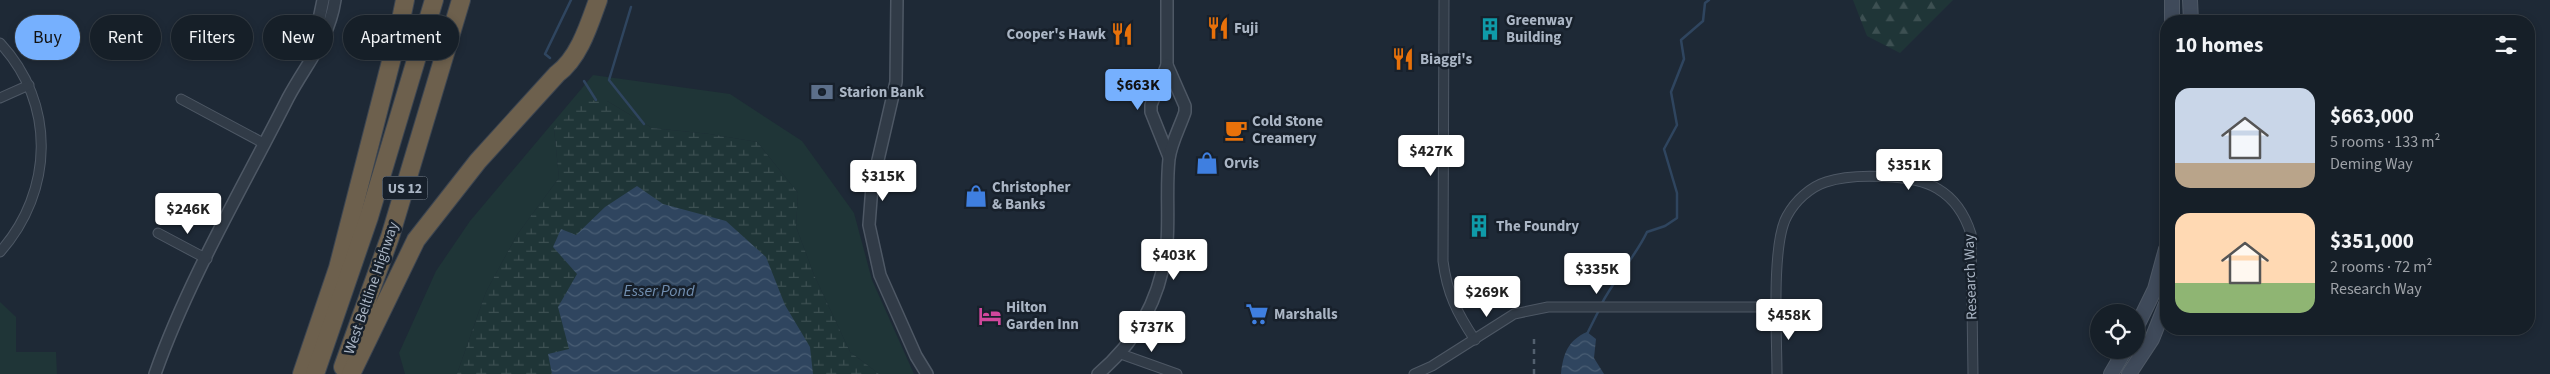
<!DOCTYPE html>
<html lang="en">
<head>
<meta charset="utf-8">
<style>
  :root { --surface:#161f28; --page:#1f2730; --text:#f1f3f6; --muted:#9ea2a8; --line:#353d45; --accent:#76b0fe }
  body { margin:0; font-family:"Source Sans 3",sans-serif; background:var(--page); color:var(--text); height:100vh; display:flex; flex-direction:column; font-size:19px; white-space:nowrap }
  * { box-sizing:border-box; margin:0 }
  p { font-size:16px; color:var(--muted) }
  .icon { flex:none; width:28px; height:28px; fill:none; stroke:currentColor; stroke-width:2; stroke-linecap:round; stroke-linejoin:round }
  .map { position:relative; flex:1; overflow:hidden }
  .panel { position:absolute; left:2160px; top:15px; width:375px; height:320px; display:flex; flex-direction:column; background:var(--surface); border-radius:20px; box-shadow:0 2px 8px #0003,0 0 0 1px var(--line) }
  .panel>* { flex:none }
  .banner { position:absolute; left:15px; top:15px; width:475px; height:45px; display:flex; gap:10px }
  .tools { position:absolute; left:2090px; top:304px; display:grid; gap:10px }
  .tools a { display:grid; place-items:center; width:55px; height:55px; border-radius:50%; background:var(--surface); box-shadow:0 2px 8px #0003,0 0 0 1px var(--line); font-size:25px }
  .price { position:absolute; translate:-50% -42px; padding:0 11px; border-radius:5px; background:#fff; color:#222; font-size:16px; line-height:32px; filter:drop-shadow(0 1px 2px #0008) }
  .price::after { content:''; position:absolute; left:50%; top:30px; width:15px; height:11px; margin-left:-8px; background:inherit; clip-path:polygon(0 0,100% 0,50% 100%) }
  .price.current { background:var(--accent); color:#111 }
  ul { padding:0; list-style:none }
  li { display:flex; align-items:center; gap:15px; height:125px; padding:0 15px }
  li span { display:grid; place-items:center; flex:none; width:140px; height:100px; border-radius:15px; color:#555 }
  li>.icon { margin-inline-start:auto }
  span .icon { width:60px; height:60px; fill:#fffc; stroke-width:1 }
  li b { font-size:21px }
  h2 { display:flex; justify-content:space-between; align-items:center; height:60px; padding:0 15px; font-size:21px }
  .tag { padding:0 18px; border-radius:22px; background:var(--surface); box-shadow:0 2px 8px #0003,0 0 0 1px var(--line); font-size:18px; line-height:45px }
  .tag.current { background:var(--accent); color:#111 }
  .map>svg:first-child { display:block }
  .green { fill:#1f3537 }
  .forest { fill:url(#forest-firs) }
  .wetland { fill:url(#wetland-marsh) }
  .water { fill:url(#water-waves) }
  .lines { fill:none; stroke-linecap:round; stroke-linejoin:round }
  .stream { stroke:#2f455f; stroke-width:2.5 }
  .minor-casing { stroke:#4e5865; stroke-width:11 }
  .tertiary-casing { stroke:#4e5865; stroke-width:14 }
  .secondary-casing { stroke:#4e5865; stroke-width:16 }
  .motorway-casing { stroke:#3c4551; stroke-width:20 }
  .minor { stroke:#313b47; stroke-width:9 }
  .tertiary { stroke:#313b47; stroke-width:11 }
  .secondary { stroke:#3f4a5a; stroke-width:14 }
  .motorway { stroke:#6d604d; stroke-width:18 }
  .rail { stroke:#525f6e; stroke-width:2.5; stroke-dasharray:5 5; stroke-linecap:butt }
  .labels { text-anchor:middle; stroke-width:5; stroke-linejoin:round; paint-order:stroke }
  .shield { fill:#17202b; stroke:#7e8896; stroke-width:1 }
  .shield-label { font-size:14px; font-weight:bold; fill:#aab5c4 }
  .poi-label { font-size:15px; font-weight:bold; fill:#aab5c4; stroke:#17202b; text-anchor:start }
  .street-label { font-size:15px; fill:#aab5c4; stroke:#17202b }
  .water-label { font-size:16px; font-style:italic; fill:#718eaf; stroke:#17202b }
</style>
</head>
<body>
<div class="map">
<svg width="2550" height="374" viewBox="0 0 2550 374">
  <defs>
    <pattern id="forest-firs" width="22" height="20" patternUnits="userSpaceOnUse" patternTransform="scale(1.25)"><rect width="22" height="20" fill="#1f3537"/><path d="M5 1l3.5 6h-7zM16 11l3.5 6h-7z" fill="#3d5052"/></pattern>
    <pattern id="wetland-marsh" width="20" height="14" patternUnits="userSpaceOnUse" patternTransform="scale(1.25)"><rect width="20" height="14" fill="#1f3537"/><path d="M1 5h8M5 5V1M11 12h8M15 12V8" fill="none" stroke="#3d5052"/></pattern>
    <pattern id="water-waves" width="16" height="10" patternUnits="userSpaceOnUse" patternTransform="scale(1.25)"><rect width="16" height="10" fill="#2f455f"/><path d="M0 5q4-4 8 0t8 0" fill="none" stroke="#4a5e74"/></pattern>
  </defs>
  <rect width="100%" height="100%" fill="#1e2936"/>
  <g class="green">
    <path d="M 593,75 L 730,94 L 802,141 L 854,213 L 872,280 L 914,374 L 879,374 L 850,352 L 814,275 L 796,227 L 798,193 L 757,142 L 709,134 L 652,128 L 607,101 L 554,128 L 559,178 L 517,235 L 486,292 L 457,374 L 405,374 L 399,353 L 436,271 L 470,221 Z"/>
    <path d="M 0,302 L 16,317 L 16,352 L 56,352 L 57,374 L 0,374 Z"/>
  </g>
  <path class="forest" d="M 1853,0 L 1953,0 L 1900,53 L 1867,36 Z"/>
  <path class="wetland" d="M 585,100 L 607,101 L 652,128 L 709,134 L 757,142 L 798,193 L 796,227 L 814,275 L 850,352 L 879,374 L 457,374 L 486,292 L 517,235 L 559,178 L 554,128 Z"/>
  <g class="water">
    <path d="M 637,186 L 663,204 L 726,221 L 766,257 L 785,305 L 810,347 L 813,374 L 552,374 L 548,354 L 569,349 L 558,307 L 577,274 L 553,247 L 561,229 L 576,235 L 605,207 Z"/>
    <path d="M 1587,332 L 1596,339 L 1594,358 L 1604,374 L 1561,374 C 1563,354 1568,340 1587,332 Z"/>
  </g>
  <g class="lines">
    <g class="stream">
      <path d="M 631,7 L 609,80 L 644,124"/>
      <path d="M 550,58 L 545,54 L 571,0"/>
      <path d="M 584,81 L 596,100"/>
      <path d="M 1601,305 C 1614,279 1634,259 1647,232 L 1665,226 L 1677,218 L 1677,193 L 1664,149 L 1677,125 L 1671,92 L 1684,59 L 1681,40 L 1703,21 L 1705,3 L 1709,0"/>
      <path d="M 1587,334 L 1599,310"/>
    </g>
    <defs>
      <g id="minor">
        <path d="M 1444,0 L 1443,261 C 1447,293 1457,313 1475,340"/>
        <path d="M 0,43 C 56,103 54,191 0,252"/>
        <path d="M 0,98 L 29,85"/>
        <path d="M 181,99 L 265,144"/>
        <path d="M 158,233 L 207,259"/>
        <path d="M 1121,354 L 1177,374"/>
        <path d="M 1414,374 L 1432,366 L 1514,314 L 1548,307 L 1777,307"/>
        <path d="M 1777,374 C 1777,338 1771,244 1787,216 C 1795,201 1810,187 1826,182 C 1852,173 1915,174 1938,189 C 1955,199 1965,215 1971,234 L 1973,374"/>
      </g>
      <g id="tertiary">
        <path d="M 897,0 L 896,82 L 872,186 L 869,225 L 880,275 L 916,356 L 927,374"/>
        <path d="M 1167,0 L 1167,65 L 1151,105 L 1151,112 L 1169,157"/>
        <path d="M 313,48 L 323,0"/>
        <path d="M 155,374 C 188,280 243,187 288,98 C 306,64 329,40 335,0"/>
        <path d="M 1098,374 C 1138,340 1162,295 1167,242 C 1169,215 1166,186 1169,159 C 1171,143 1180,127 1185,112 L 1185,106 L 1167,65"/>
      </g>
      <g id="secondary">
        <path d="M 2172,0 L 2172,21"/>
        <path d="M 2190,0 L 2191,21"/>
        <path d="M 2136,328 L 2155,289 L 2166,249"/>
        <path d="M 2111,374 L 2125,350"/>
        <path d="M 2129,374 L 2152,339 L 2166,304"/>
      </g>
      <g id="motorway">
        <path d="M 343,367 L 390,237 L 461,0"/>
        <path d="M 302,374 L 338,268 L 398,34 L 405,0"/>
        <path d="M 315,374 L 369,217 L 434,0"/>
        <path d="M 351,374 L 416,240 L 478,161 L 557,74 C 579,58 589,25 598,0"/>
      </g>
    </defs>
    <use href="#minor" class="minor-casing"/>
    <use href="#tertiary" class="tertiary-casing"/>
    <use href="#secondary" class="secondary-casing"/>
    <use href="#motorway" class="motorway-casing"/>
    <use href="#minor" class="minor"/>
    <use href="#tertiary" class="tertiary"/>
    <use href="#secondary" class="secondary"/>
    <use href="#motorway" class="motorway"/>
    <path class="rail" d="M 1534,374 L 1534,337"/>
  </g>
  <defs>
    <symbol id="restaurant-bare" viewBox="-9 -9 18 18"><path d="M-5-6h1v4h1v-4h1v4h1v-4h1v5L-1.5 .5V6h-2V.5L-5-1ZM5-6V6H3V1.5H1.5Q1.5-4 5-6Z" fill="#e8710a" stroke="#17202b" stroke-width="2.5" paint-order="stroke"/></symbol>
    <symbol id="building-bare" viewBox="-9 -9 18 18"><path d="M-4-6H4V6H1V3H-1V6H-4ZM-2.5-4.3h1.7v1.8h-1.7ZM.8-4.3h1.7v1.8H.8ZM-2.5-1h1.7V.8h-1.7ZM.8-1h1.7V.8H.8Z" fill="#0f9aa8" stroke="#17202b" stroke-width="2.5" paint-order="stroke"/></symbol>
    <symbol id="bank-bare" viewBox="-9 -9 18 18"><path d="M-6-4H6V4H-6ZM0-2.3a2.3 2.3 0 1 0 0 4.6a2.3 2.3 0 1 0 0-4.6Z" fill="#5c6f8a" stroke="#17202b" stroke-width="2.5" paint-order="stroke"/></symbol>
    <symbol id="cafe-bare" viewBox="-9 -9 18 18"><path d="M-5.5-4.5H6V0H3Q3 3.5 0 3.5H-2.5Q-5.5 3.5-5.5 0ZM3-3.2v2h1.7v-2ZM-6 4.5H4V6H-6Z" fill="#e8710a" stroke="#17202b" stroke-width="2.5" paint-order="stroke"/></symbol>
    <symbol id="shop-bare" viewBox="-9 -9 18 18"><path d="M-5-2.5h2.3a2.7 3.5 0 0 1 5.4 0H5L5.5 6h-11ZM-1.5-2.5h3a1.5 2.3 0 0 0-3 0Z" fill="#3f7fe0" stroke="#17202b" stroke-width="2.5" paint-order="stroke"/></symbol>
    <symbol id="supermarket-bare" viewBox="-9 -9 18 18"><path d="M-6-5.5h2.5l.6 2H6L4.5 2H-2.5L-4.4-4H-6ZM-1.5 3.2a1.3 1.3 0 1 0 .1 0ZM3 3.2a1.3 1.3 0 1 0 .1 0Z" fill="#3f7fe0" stroke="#17202b" stroke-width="2.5" paint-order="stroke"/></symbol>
    <symbol id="hotel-bare" viewBox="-9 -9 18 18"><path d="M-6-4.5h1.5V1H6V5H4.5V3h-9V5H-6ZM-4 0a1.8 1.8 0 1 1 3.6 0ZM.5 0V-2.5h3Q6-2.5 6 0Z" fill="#d1479c" stroke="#17202b" stroke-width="2.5" paint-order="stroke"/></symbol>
  </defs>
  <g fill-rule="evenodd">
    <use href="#restaurant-bare" x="1202" y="12" width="32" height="32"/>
    <use href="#building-bare" x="1474" y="13" width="32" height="32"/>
    <use href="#restaurant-bare" x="1106" y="18" width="32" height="32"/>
    <use href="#restaurant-bare" x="1387" y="43" width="32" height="32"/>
    <use href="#bank-bare" x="806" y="76" width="32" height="32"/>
    <use href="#cafe-bare" x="1220" y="114" width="32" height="32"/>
    <use href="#shop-bare" x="1191" y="147" width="32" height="32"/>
    <use href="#shop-bare" x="960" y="180" width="32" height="32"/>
    <use href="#building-bare" x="1463" y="210" width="32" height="32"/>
    <use href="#supermarket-bare" x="1241" y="298" width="32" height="32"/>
    <use href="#hotel-bare" x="974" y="300" width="32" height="32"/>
  </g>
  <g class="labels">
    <rect class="shield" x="382.5" y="176.5" width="45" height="23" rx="4"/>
    <g class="shield-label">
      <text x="405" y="193">US 12</text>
    </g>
    <g class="poi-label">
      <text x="1506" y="25">Greenway<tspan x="1506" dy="17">Building</tspan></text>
      <text x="1234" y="33">Fuji</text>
      <text x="1106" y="39" text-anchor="end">Cooper's Hawk</text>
      <text x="1420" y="64">Biaggi's</text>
      <text x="839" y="97">Starion Bank</text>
      <text x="1252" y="126">Cold Stone<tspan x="1252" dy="17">Creamery</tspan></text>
      <text x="1224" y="168">Orvis</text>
      <text x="992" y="192">Christopher<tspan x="992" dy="17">&amp; Banks</tspan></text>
      <text x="1496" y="231">The Foundry</text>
      <text x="1006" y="312">Hilton<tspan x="1006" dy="17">Garden Inn</tspan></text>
      <text x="1274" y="319">Marshalls</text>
    </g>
    <g class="street-label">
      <text transform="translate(1970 277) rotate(-92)" y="5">Research Way</text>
      <text transform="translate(371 288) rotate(-71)" y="5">West Beltline Highway</text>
    </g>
    <g class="water-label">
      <text x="659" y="296">Esser Pond</text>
    </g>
  </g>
</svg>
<div class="tools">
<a><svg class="icon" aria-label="locate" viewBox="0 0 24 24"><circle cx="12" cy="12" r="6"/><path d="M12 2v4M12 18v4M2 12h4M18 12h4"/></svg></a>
</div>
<b class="price current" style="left:1138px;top:111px">$663K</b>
<b class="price" style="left:1431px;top:177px">$427K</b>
<b class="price" style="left:1909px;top:191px">$351K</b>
<b class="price" style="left:883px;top:202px">$315K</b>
<b class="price" style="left:188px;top:235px">$246K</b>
<b class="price" style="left:1174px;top:281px">$403K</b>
<b class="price" style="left:1597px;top:295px">$335K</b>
<b class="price" style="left:1487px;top:318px">$269K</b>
<b class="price" style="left:1789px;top:341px">$458K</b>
<b class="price" style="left:1152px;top:353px">$737K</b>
<div class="banner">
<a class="tag current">Buy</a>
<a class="tag">Rent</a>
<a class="tag">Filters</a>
<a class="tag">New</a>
<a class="tag">Apartment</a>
</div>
<section class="panel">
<h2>10 homes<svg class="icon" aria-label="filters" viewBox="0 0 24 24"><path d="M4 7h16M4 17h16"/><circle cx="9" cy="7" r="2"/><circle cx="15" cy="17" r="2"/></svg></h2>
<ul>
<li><span style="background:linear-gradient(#c9d6e8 75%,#b9a48a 0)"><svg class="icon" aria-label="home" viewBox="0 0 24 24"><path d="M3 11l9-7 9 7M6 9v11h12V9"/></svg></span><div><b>$663,000</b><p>5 rooms · 133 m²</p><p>Deming Way</p></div></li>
<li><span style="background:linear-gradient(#ffd9b3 70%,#8fb573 0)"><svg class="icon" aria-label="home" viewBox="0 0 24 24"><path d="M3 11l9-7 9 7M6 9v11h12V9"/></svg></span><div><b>$351,000</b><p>2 rooms · 72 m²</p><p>Research Way</p></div></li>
</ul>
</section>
</div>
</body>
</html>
